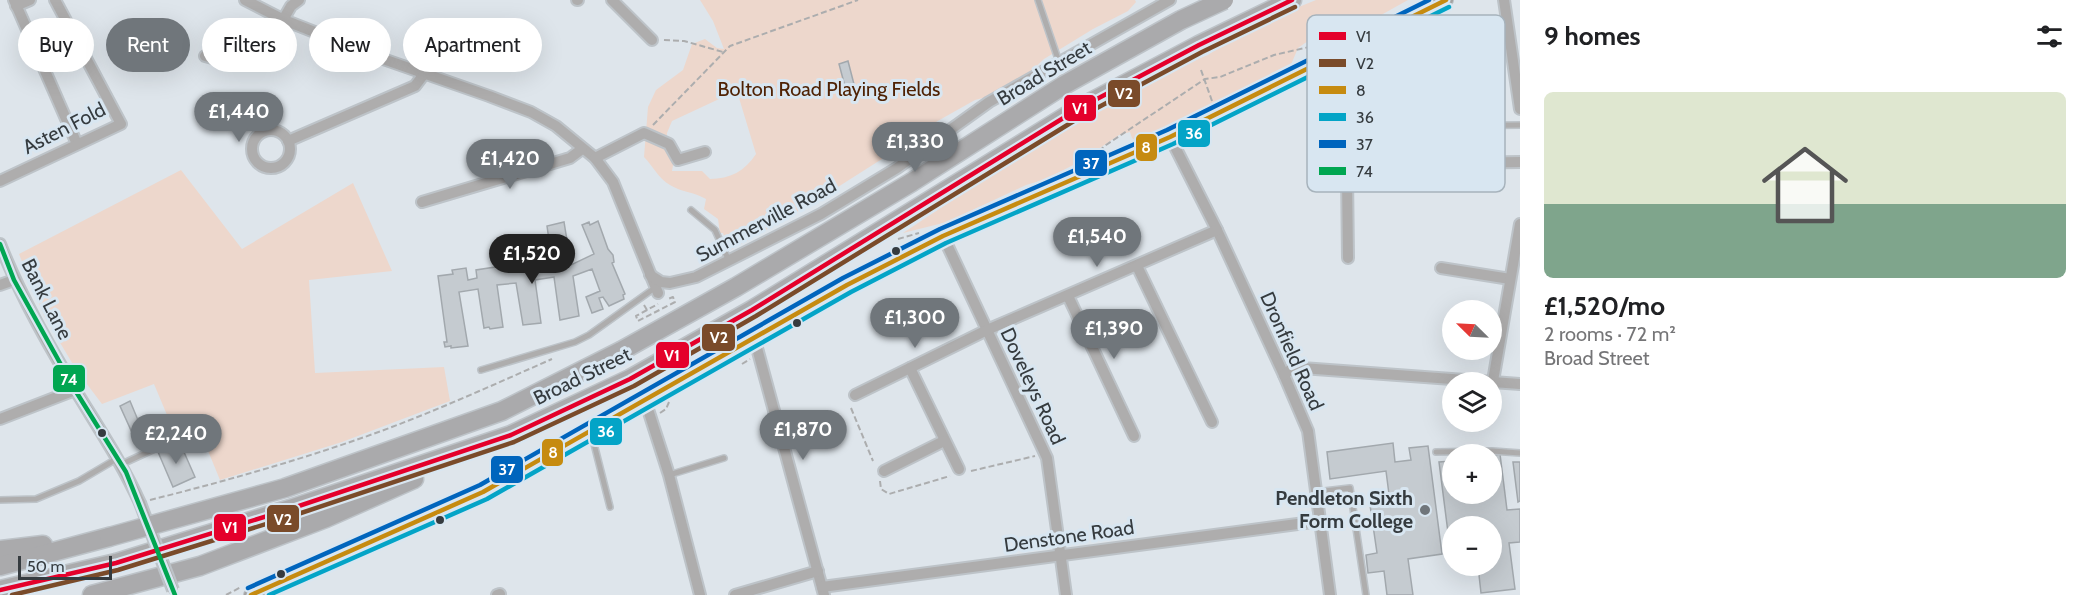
<!DOCTYPE html>
<html lang="en">
<head>
<meta charset="utf-8">
<style>
  :root { --surface:#fff; --page:#f6f6f6; --text:#202124; --muted:#757577; --accent:#70767b }
  body { margin:0; font-family:Cabin,sans-serif; background:var(--page); color:var(--text); height:100vh; display:flex; flex-direction:column; font-size:22px; white-space:nowrap }
  * { box-sizing:border-box; margin:0 }
  p { font-size:20px; color:var(--muted) }
  .icon { flex:none; width:33px; height:33px; fill:none; stroke:currentColor; stroke-width:2; stroke-linecap:round; stroke-linejoin:round }
  .map { position:relative; flex:1; overflow:hidden }
  .side { display:flex; flex-direction:column; background:var(--surface); width:570px }
  .side>* { flex:none }
  .banner { position:absolute; left:18px; top:18px; width:570px; height:54px; display:flex; gap:12px }
  .needle { width:39px; rotate:294deg }
  .fabs { position:absolute; left:1442px; top:300px; display:grid; gap:12px }
  .fabs a { display:grid; place-items:center; width:60px; height:60px; border-radius:50%; background:var(--surface); box-shadow:0 6px 24px #0002; font-size:30px }
  .scale { position:absolute; left:18px; bottom:15px; width:94px; box-sizing:border-box; padding-left:6px; border:3px solid #353b3f; border-top:0; font-size:16px; line-height:21px; white-space:nowrap; color:#353b3f; -webkit-text-stroke:4px #d8e6f1; paint-order:stroke }
  .price { position:absolute; translate:-50% -51px; padding:0 14px; border-radius:21px; background:var(--accent); color:#fff; font-size:20px; line-height:39px; filter:drop-shadow(0 2px 3px #0008) }
  .price::after { content:''; position:absolute; left:50%; top:36px; width:18px; height:14px; margin-left:-9px; background:inherit; clip-path:polygon(0 0,100% 0,50% 100%) }
  .price.active { background:#222; color:#fff }
  ul { padding:0; list-style:none }
  li { display:grid; align-content:center; gap:12px; height:318px; padding:0 24px }
  li span { display:grid; place-items:center; height:186px; border-radius:9px; color:#555 }
  li>.icon { margin-inline-start:auto }
  span .icon { width:108px; height:108px; fill:#fffc; stroke-width:1 }
  li b { font-size:26px }
  h2 { display:flex; justify-content:space-between; align-items:center; height:72px; padding:0 24px; font-size:26px }
  .pill { padding:0 21px; border-radius:27px; background:var(--surface); box-shadow:0 6px 24px #0002; font-size:21px; line-height:54px }
  .pill.active { background:var(--accent); color:#fff }
  main { display:flex; flex:1; min-height:0 }
  .map>svg:first-child { display:block }
  .green { fill:#edd7cc; fill-rule:evenodd }
  .building { fill:#c5cbd0; stroke:#a2a8ad; stroke-width:1.5 }
  .lines { fill:none; stroke-linecap:round; stroke-linejoin:round }
  .lane-casing { stroke:#bdc3c8; stroke-width:8 }
  .street-casing { stroke:#bdc3c8; stroke-width:14 }
  .secondary-casing { stroke:#bdc3c8; stroke-width:16 }
  .highway-casing { stroke:#bdc3c8; stroke-width:21 }
  .path { stroke:#acadae; stroke-width:2; stroke-dasharray:6 3; stroke-linecap:butt }
  .lane { stroke:#aeadad; stroke-width:5 }
  .street { stroke:#aeadad; stroke-width:10 }
  .secondary { stroke:#a4a3a2; stroke-width:14 }
  .highway { stroke:#aaaaac; stroke-width:18 }
  .street-bridge-casing { stroke:#bdc3c8; stroke-width:14; stroke-linecap:butt }
  .highway-bridge-casing { stroke:#bdc3c8; stroke-width:21; stroke-linecap:butt }
  .street-bridge { stroke:#aeadad; stroke-width:10 }
  .highway-bridge { stroke:#aaaaac; stroke-width:18 }
  .bus-1-casing { stroke:#d8e6f1; stroke-width:9 }
  .bus-2-casing { stroke:#d8e6f1; stroke-width:9 }
  .bus-3-casing { stroke:#d8e6f1; stroke-width:9 }
  .bus-4-casing { stroke:#d8e6f1; stroke-width:9 }
  .bus-5-casing { stroke:#d8e6f1; stroke-width:9 }
  .bus-6-casing { stroke:#d8e6f1; stroke-width:9 }
  .bus-1 { stroke:#e4002b; stroke-width:4.5 }
  .bus-2 { stroke:#7a4b2a; stroke-width:4.5 }
  .bus-3 { stroke:#c68b10; stroke-width:4.5 }
  .bus-4 { stroke:#03a4c7; stroke-width:4.5 }
  .bus-5 { stroke:#0065bd; stroke-width:4.5 }
  .bus-6 { stroke:#00a651; stroke-width:4.5 }
  .bus-dot { fill:#353b3f; stroke:#d8e6f1; stroke-width:2 }
  .poi-dot { fill:#70767b; stroke:#d8e6f1; stroke-width:2 }
  .labels { text-anchor:middle; stroke-width:6; stroke-linejoin:round; paint-order:stroke }
  .street-label { font-size:20px; fill:#353b3f; stroke:#d8e6f1 }
  .park-label { font-size:20px; fill:#4f2204; stroke:#d8e6f1 }
  .poi-label { font-size:20px; font-weight:bold; fill:#353b3f; stroke:#d8e6f1; text-anchor:end }
  .key { fill:#d8e6f1; stroke:#a7b3bc; stroke-width:1.5 }
  .key-label { font-size:16px; fill:#353b3f }
  .line-badge { stroke:#d8e6f1; stroke-width:2 }
  .badge-label { font-size:16px; text-anchor:middle; font-weight:bold; fill:#fff }
</style>
</head>
<body>
<main>
<div class="map">
<svg width="1520" height="595" viewBox="0 0 1520 595">
  <rect width="100%" height="100%" fill="#dee5eb"/>
  <g class="green">
    <path d="M 700,0 L 1135,0 L 1136,2 L 1128,11 L 1093,29 L 1044,59 L 1030,72 L 998,94 L 975,100 L 927,127 L 918,136 L 912,148 L 899,155 L 893,152 L 819,199 L 729,251 L 723,233 L 720,233 L 718,219 L 704,209 L 706,199 C 694,192 681,192 670,185 C 658,178 653,166 644,157 L 648,107 L 656,90 L 683,70 L 692,44 L 705,39 L 717,48 L 724,49 L 713,21 ZM 736,88 L 756,154 C 745,171 730,179 710,179 L 702,171 L 672,171 L 674,160 L 666,150 L 667,133 L 672,121 L 732,93 Z"/>
    <path d="M 1316,0 L 1408,0 L 1356,29 L 1308,41 L 1298,48 L 1290,67 L 1230,99 L 1188,116 L 1139,143 L 1132,138 L 1130,132 L 1119,135 L 1079,162 L 1046,179 L 1026,185 L 947,222 L 903,233 L 1057,131 L 1089,115 L 1110,98 L 1148,79 L 1208,55 L 1232,38 L 1262,22 Z"/>
    <path d="M 181,170 L 242,249 L 353,183 L 392,271 L 309,280 L 315,373 L 444,367 L 450,401 L 342,442 L 220,480 L 197,424 L 175,434 L 154,384 L 102,404 L 77,371 L 44,316 L 19,254 Z"/>
  </g>
  <g class="building">
    <path d="M 848,61 L 856,92 L 847,94 L 839,64 Z"/>
    <path d="M 598,221 L 608,249 L 613,255 L 614,262 L 612,263 L 625,294 L 623,295 L 624,299 L 609,306 L 603,297 L 599,298 L 603,309 L 592,313 L 586,297 L 600,291 L 592,269 L 573,276 L 579,316 L 560,320 L 554,277 L 535,280 L 541,323 L 523,325 L 516,283 L 497,285 L 503,327 L 490,329 L 489,327 L 484,328 L 478,289 L 459,292 L 468,346 L 451,348 L 451,346 L 445,347 L 444,342 L 447,342 L 438,276 L 453,274 L 452,270 L 466,268 L 468,280 L 477,278 L 476,270 L 528,262 L 528,259 L 542,257 L 544,269 L 553,267 L 547,226 L 564,222 L 571,265 L 594,254 L 582,225 L 589,222 L 590,225 Z"/>
    <path d="M 130,401 L 148,444 L 139,448 L 120,406 Z"/>
    <path d="M 180,443 L 195,477 L 173,487 L 158,452 Z"/>
    <path d="M 1393,443 L 1395,462 L 1411,460 L 1409,448 L 1428,446 L 1442,554 L 1408,559 L 1413,595 L 1387,595 L 1384,571 L 1368,573 L 1366,555 L 1377,553 L 1370,505 L 1390,502 L 1386,471 L 1330,479 L 1327,452 Z"/>
    <path d="M 1500,454 L 1507,510 L 1520,509 L 1520,542 L 1509,543 L 1515,589 L 1481,593 L 1478,566 L 1491,566 L 1491,526 L 1452,526 L 1451,556 L 1439,462 L 1452,461 L 1452,494 L 1491,494 L 1491,456 Z"/>
    <path d="M 1513,462 L 1520,462 L 1520,501 L 1518,502 Z"/>
  </g>
  <g class="lines">
    <defs>
      <g id="lane">
        <path d="M 1038,0 L 1059,62"/>
        <path d="M 1435,126 L 1520,125"/>
        <path d="M 691,210 L 715,230 L 729,261"/>
        <path d="M 481,370 L 575,342 L 589,335 L 656,287"/>
        <path d="M 591,432 L 610,507"/>
        <path d="M 1436,452 L 1492,451 L 1520,453"/>
        <path d="M 122,464 L 187,434"/>
        <path d="M 669,475 L 724,458"/>
        <path d="M 1316,492 L 1350,488 L 1366,595"/>
        <path d="M 0,500 L 36,499 L 79,481 L 118,458"/>
      </g>
      <g id="street">
        <path d="M 14,0 L 77,144"/>
        <path d="M 245,0 L 284,20 L 386,60 L 489,96 L 531,112 L 556,126 L 595,158 L 613,182 L 658,293"/>
        <path d="M 577,0 L 578,0"/>
        <path d="M 612,0 L 652,40"/>
        <path d="M 1504,0 L 1520,109"/>
        <path d="M 16,6 L 30,0"/>
        <path d="M 205,56 L 220,60 L 276,32 L 291,6 L 299,0"/>
        <path d="M 1334,56 L 1343,78 L 1346,92 L 1348,258"/>
        <circle cx="271" cy="149" r="19"/>
        <path d="M 1170,137 L 1217,230 L 1284,375 L 1308,431 L 1330,595"/>
        <path d="M 288,141 L 415,86 L 424,74"/>
        <path d="M 595,158 L 644,133 L 669,144 L 678,160 L 705,152"/>
        <path d="M 1400,164 L 1520,162"/>
        <path d="M 0,181 L 121,124 L 55,0"/>
        <path d="M 422,202 L 570,158 L 582,149"/>
        <path d="M 943,236 L 1047,458 L 1066,595"/>
        <path d="M 0,244 C 20,295 48,344 76,391 C 99,429 122,463 140,503"/>
        <path d="M 1137,266 L 1212,422"/>
        <path d="M 1441,268 L 1510,279"/>
        <path d="M 650,275 L 661,282 L 670,283 L 696,277 L 821,214 L 897,168 L 989,102 L 1170,0"/>
        <path d="M 0,285 L 14,280"/>
        <path d="M 1068,296 L 1134,436"/>
        <path d="M 754,337 L 824,595"/>
        <path d="M 910,368 L 959,469"/>
        <path d="M 1284,375 L 1290,370 L 1302,368 L 1520,384"/>
        <path d="M 1493,381 L 1520,224"/>
        <path d="M 855,395 L 987,330 L 1217,230"/>
        <path d="M 645,400 L 669,475 L 700,595"/>
        <path d="M 0,419 L 75,390"/>
        <path d="M 884,471 L 944,441"/>
        <path d="M 822,587 L 1320,521"/>
        <path d="M 497,595 L 500,594"/>
        <path d="M 735,595 L 818,571"/>
      </g>
      <path id="secondary" d="M 251,595 L 483,492 L 847,285 L 943,236 L 1170,137 L 1446,0"/>
      <g id="highway">
        <path d="M 0,550 L 43,545"/>
        <path d="M 0,566 L 109,537"/>
        <path d="M 0,590 L 116,563 L 293,508 L 511,435 L 630,379 L 752,310 L 1078,109 L 1199,45 L 1292,0"/>
        <path d="M 92,595 L 200,566 L 326,518 L 414,479"/>
      </g>
    </defs>
    <use href="#lane" class="lane-casing"/>
    <use href="#street" class="street-casing"/>
    <use href="#secondary" class="secondary-casing"/>
    <use href="#highway" class="highway-casing"/>
    <g class="path">
      <path d="M 664,40 L 684,41 L 723,52"/>
      <path d="M 1201,70 L 1212,101"/>
      <path d="M 653,125 L 730,46 L 858,0"/>
      <path d="M 1092,157 L 1106,145 L 1205,79 L 1220,77 L 1274,55 L 1331,42"/>
      <path d="M 898,239 L 919,233"/>
      <path d="M 644,305 L 647,310 L 658,304"/>
      <path d="M 647,310 L 636,316 L 638,321 L 675,302 L 673,297 L 668,299"/>
      <path d="M 742,364 L 750,359"/>
      <path d="M 851,408 L 873,461"/>
      <path d="M 660,413 L 666,409 L 669,402"/>
      <path d="M 971,471 L 1035,456"/>
      <path d="M 880,481 L 881,489 L 889,494 L 950,476"/>
      <path d="M 150,500 C 218,483 286,464 353,441 C 421,418 486,388 552,359"/>
      <path d="M 226,595 L 241,587"/>
    </g>
    <use href="#lane" class="lane"/>
    <use href="#street" class="street"/>
    <use href="#secondary" class="secondary"/>
    <use href="#highway" class="highway"/>
    <defs>
      <path id="street-bridge" d="M 140,503 L 173,590"/>
      <path id="highway-bridge" d="M 109,537 L 285,488 L 502,411 L 621,351 L 736,287 L 912,182 L 1064,85 L 1181,20 L 1224,0"/>
    </defs>
    <use href="#street-bridge" class="street-bridge-casing"/>
    <use href="#highway-bridge" class="highway-bridge-casing"/>
    <use href="#street-bridge" class="street-bridge"/>
    <use href="#highway-bridge" class="highway-bridge"/>
    <defs>
      <path id="bus-1" d="M 0,590 L 116,563 L 293,508 L 511,435 L 630,379 L 752,310 L 1078,109 L 1199,45 L 1292,0"/>
      <path id="bus-2" d="M 12,595 L 118,570 L 295,515 L 514,442 L 634,386 L 756,316 L 1082,116 L 1202,52 L 1295,7"/>
      <path id="bus-3" d="M 251,595 L 483,492 L 847,285 L 943,236 L 1170,137 L 1446,0"/>
      <path id="bus-4" d="M 269,595 L 487,499 L 851,292 L 946,243 L 1173,144 L 1449,7"/>
      <path id="bus-5" d="M 248,588 L 480,485 L 843,278 L 940,229 L 1167,130 L 1429,0"/>
      <path id="bus-6" d="M 0,244 L 14,280 L 75,390 L 126,472 L 175,595"/>
    </defs>
    <use href="#bus-1" class="bus-1-casing"/>
    <use href="#bus-2" class="bus-2-casing"/>
    <use href="#bus-3" class="bus-3-casing"/>
    <use href="#bus-4" class="bus-4-casing"/>
    <use href="#bus-5" class="bus-5-casing"/>
    <use href="#bus-6" class="bus-6-casing"/>
    <use href="#bus-1" class="bus-1"/>
    <use href="#bus-2" class="bus-2"/>
    <use href="#bus-3" class="bus-3"/>
    <use href="#bus-4" class="bus-4"/>
    <use href="#bus-5" class="bus-5"/>
    <use href="#bus-6" class="bus-6"/>
  </g>
  <g class="bus-dot">
    <circle cx="896" cy="251" r="5"/>
    <circle cx="797" cy="323" r="5"/>
    <circle cx="102" cy="433" r="5"/>
    <circle cx="440" cy="520" r="5"/>
    <circle cx="281" cy="574" r="5"/>
  </g>
  <circle class="poi-dot" cx="1425" cy="510" r="6"/>
  <g class="labels">
    <g class="street-label">
      <text transform="translate(1044 73) rotate(-31)" y="7">Broad Street</text>
      <text transform="translate(64 128) rotate(-27)" y="7">Asten Fold</text>
      <text transform="translate(766 220) rotate(-28)" y="7">Summerville Road</text>
      <text transform="translate(47 299) rotate(63)" y="7">Bank Lane</text>
      <text transform="translate(1292 351) rotate(66)" y="7">Dronfield Road</text>
      <text transform="translate(582 376) rotate(-26)" y="7">Broad Street</text>
      <text transform="translate(1033 386) rotate(65)" y="7">Doveleys Road</text>
      <text transform="translate(1069 536) rotate(-8)" y="7">Denstone Road</text>
    </g>
    <g class="park-label">
      <text x="829" y="96">Bolton Road Playing Fields</text>
    </g>
    <g class="poi-label">
      <text x="1413" y="505">Pendleton Sixth<tspan x="1413" dy="23">Form College</tspan></text>
    </g>
  </g>
  <rect x="1307" y="15" width="198" height="177" rx="9" class="key"/>
  <rect x="1319" y="32" width="27" height="8" fill="#e4002b"/>
  <rect x="1319" y="59" width="27" height="8" fill="#7a4b2a"/>
  <rect x="1319" y="86" width="27" height="8" fill="#c68b10"/>
  <rect x="1319" y="113" width="27" height="8" fill="#03a4c7"/>
  <rect x="1319" y="140" width="27" height="8" fill="#0065bd"/>
  <rect x="1319" y="167" width="27" height="8" fill="#00a651"/>
  <g class="key-label">
    <text x="1356" y="42">V1</text>
    <text x="1356" y="69">V2</text>
    <text x="1356" y="96">8</text>
    <text x="1356" y="123">36</text>
    <text x="1356" y="150">37</text>
    <text x="1356" y="177">74</text>
  </g>
  <g class="line-badge">
    <rect x="1107" y="79" width="34" height="29" rx="6" fill="#7a4b2a"/>
    <rect x="1063" y="94" width="34" height="28" rx="6" fill="#e4002b"/>
    <rect x="1177" y="119" width="34" height="29" rx="6" fill="#03a4c7"/>
    <rect x="1135" y="133" width="23" height="29" rx="6" fill="#c68b10"/>
    <rect x="1074" y="149" width="34" height="28" rx="6" fill="#0065bd"/>
    <rect x="701" y="323" width="35" height="29" rx="6" fill="#7a4b2a"/>
    <rect x="655" y="341" width="35" height="28" rx="6" fill="#e4002b"/>
    <rect x="52" y="364" width="34" height="29" rx="6" fill="#00a651"/>
    <rect x="589" y="417" width="34" height="29" rx="6" fill="#03a4c7"/>
    <rect x="541" y="438" width="23" height="29" rx="6" fill="#c68b10"/>
    <rect x="490" y="455" width="34" height="29" rx="6" fill="#0065bd"/>
    <rect x="266" y="504" width="34" height="29" rx="6" fill="#7a4b2a"/>
    <rect x="213" y="513" width="34" height="29" rx="6" fill="#e4002b"/>
  </g>
  <g class="badge-label">
    <text x="1124" y="99">V2</text>
    <text x="1080" y="114">V1</text>
    <text x="1194" y="139">36</text>
    <text x="1146" y="153">8</text>
    <text x="1091" y="169">37</text>
    <text x="719" y="343">V2</text>
    <text x="672" y="361">V1</text>
    <text x="69" y="385">74</text>
    <text x="606" y="437">36</text>
    <text x="553" y="458">8</text>
    <text x="507" y="475">37</text>
    <text x="283" y="525">V2</text>
    <text x="230" y="533">V1</text>
  </g>
</svg>
<div class="fabs">
<a><svg class="needle" viewBox="-14 -14 28 28"><path d="M0-13l5 13h-10z" fill="#e53935"/><path d="M0 13l5-13h-10z" fill="#757577"/></svg></a>
<a><svg class="icon" aria-label="layers" viewBox="0 0 24 24"><path d="M12 4l9 5-9 5-9-5zM3 14l9 5 9-5"/></svg></a>
<a>+</a>
<a>−</a>
</div>
<div class="scale">50 m</div>
<b class="price" style="left:239px;top:143px">£1,440</b>
<b class="price" style="left:915px;top:173px">£1,330</b>
<b class="price" style="left:510px;top:190px">£1,420</b>
<b class="price" style="left:1097px;top:268px">£1,540</b>
<b class="price active" style="left:532px;top:285px">£1,520</b>
<b class="price" style="left:915px;top:349px">£1,300</b>
<b class="price" style="left:1114px;top:360px">£1,390</b>
<b class="price" style="left:803px;top:461px">£1,870</b>
<b class="price" style="left:176px;top:465px">£2,240</b>
<div class="banner">
<a class="pill">Buy</a>
<a class="pill active">Rent</a>
<a class="pill">Filters</a>
<a class="pill">New</a>
<a class="pill">Apartment</a>
</div>
</div>
<section class="side">
<h2>9 homes<svg class="icon" aria-label="filters" viewBox="0 0 24 24"><path d="M4 7h16M4 17h16"/><circle cx="9" cy="7" r="2"/><circle cx="15" cy="17" r="2"/></svg></h2>
<ul>
<li><span style="background:linear-gradient(#dfe7d0 60%,#7fa58c 0)"><svg class="icon" aria-label="home" viewBox="0 0 24 24"><path d="M3 11l9-7 9 7M6 9v11h12V9"/></svg></span><div><b>£1,520/mo</b><p>2 rooms · 72 m²</p><p>Broad Street</p></div></li>
</ul>
</section>
</main>
</body>
</html>
